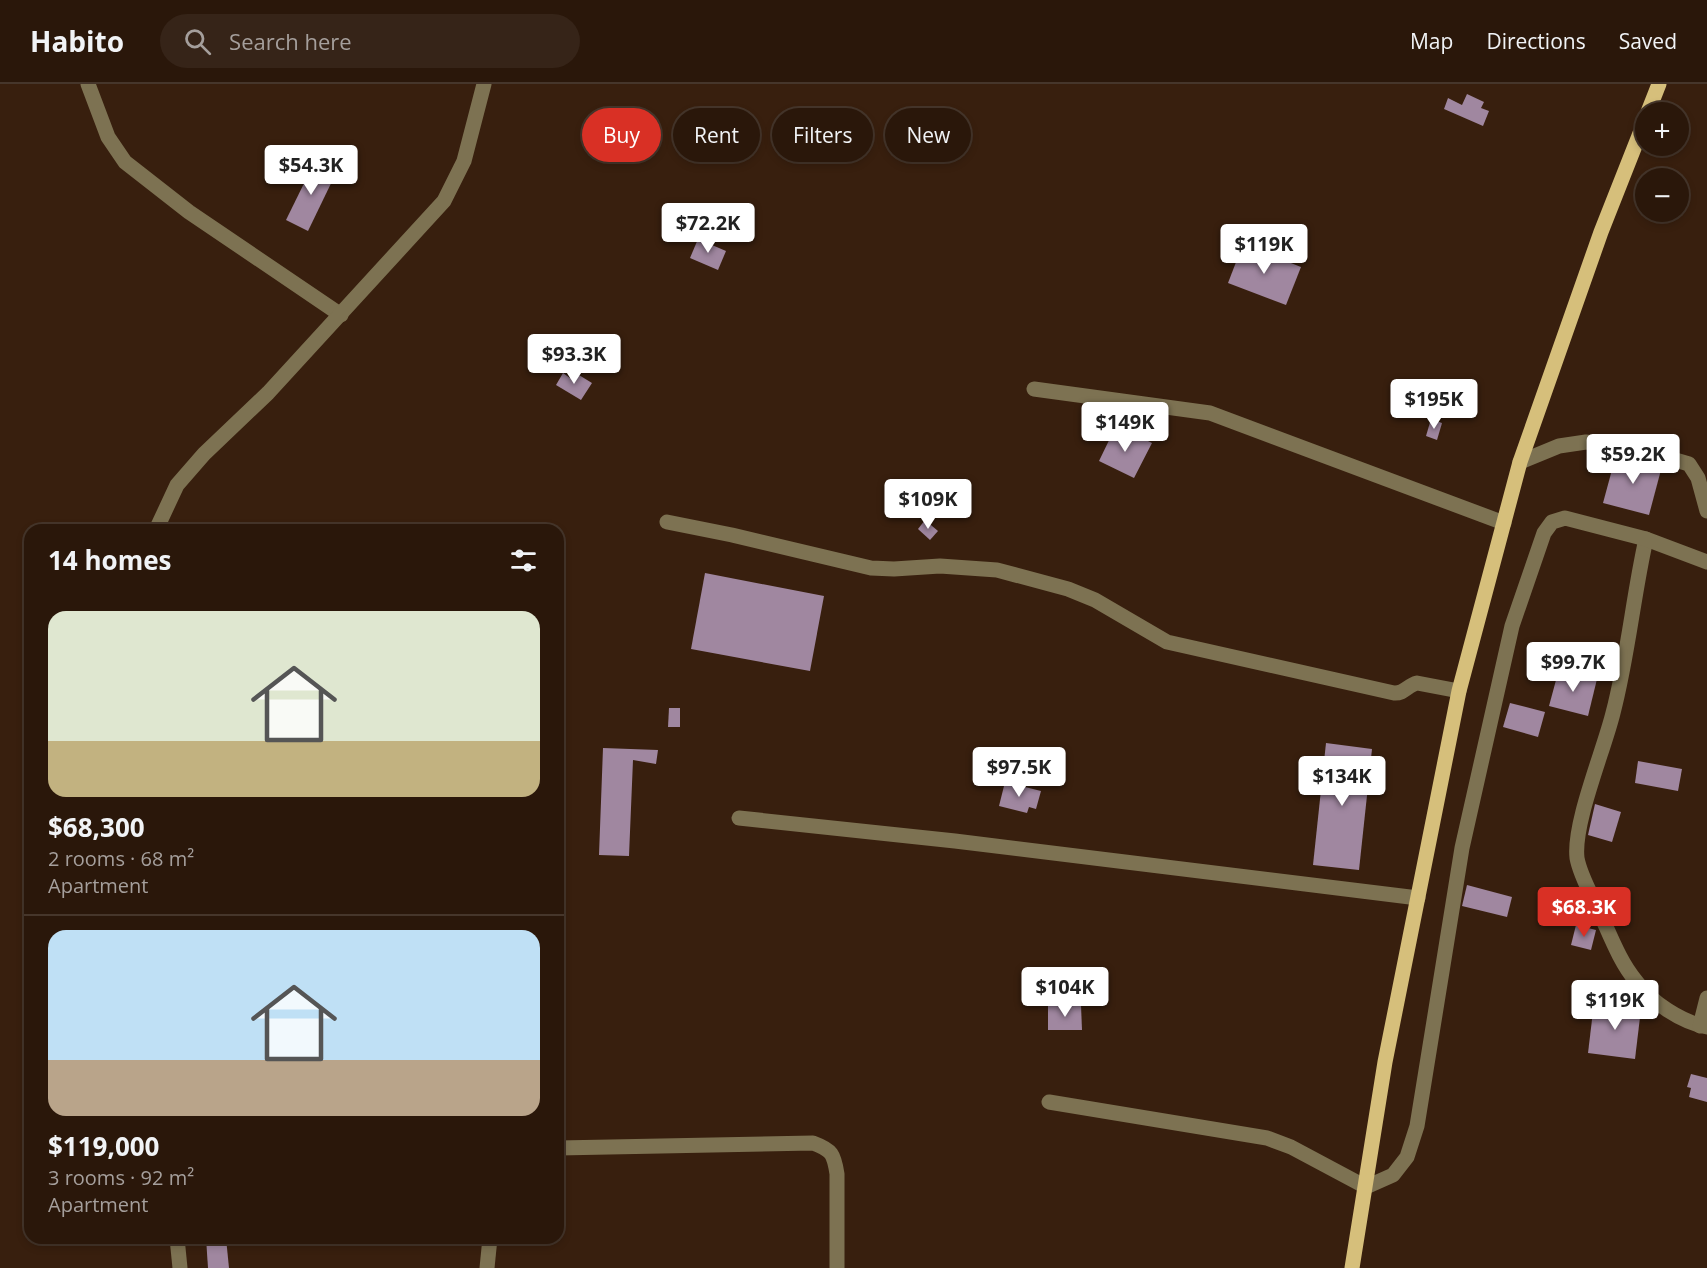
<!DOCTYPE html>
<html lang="en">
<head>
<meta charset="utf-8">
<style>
  :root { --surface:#2a170a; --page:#362418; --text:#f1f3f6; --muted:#a59f9c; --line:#46362b; --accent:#d93025 }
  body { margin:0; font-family:"Open Sans",sans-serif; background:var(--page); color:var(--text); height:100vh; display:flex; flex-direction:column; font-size:22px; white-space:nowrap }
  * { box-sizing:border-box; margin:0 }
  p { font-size:20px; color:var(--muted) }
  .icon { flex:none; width:33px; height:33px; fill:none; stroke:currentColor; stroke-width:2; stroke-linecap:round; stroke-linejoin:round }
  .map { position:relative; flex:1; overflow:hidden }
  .sheet { position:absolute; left:24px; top:440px; width:540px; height:720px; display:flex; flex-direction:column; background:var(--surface); border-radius:18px; box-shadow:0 3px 9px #0003,0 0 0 2px var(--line) }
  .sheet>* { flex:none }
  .banner { position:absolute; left:582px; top:24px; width:570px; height:54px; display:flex; gap:12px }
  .tools { position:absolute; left:1635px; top:18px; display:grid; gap:12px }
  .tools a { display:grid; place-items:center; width:54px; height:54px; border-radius:50%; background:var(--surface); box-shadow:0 3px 9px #0003,0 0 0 2px var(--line); font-size:30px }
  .price { position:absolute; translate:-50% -51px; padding:0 14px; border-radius:6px; background:#fff; color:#222; font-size:20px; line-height:39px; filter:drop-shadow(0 2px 3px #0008) }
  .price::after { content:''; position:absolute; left:50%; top:36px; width:18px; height:14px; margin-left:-9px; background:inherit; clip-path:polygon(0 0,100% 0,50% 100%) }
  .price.on { background:var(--accent); color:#fff }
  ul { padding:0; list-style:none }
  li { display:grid; align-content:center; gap:12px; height:318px; padding:0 24px }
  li+li { border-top:2px solid var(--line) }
  li span { display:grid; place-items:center; height:186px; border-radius:18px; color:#555 }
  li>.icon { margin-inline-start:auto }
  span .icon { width:108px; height:108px; fill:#fffc; stroke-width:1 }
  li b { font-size:26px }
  h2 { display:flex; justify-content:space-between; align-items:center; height:72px; padding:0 24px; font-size:26px }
  .tag { padding:0 21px; border-radius:27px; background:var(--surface); box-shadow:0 3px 9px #0003,0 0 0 2px var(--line); font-size:21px; line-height:54px }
  .tag.on { background:var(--accent); color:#fff }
  header { display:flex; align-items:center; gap:36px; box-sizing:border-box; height:84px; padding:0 30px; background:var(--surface); border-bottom:2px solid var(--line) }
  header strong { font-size:28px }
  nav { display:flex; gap:33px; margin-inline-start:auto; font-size:21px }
  .search { width:420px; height:54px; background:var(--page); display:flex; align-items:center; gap:15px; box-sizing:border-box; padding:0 21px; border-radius:33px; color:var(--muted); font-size:22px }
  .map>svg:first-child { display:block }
  .building { fill:#a087a0 }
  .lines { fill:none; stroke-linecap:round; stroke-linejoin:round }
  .minor { stroke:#7d7252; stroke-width:15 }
  .major { stroke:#d6bf7b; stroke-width:15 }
</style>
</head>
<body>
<header>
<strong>Habito</strong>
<div class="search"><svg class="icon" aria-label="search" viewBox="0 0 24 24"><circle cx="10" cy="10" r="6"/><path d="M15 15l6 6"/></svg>Search here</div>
<nav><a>Map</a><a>Directions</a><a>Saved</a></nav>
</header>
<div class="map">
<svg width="1707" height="1184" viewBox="0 0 1707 1184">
  <rect width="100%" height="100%" fill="#381f0e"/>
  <g class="building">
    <path d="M 1467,10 L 1484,18 L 1481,24 L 1489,27 L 1483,42 L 1444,25 L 1448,14 L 1462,21 Z"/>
    <path d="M 315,77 L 337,87 L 308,147 L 286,136 Z"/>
    <path d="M 698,155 L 726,167 L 718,186 L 690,174 Z"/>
    <path d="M 1243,160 L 1301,183 L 1286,221 L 1228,199 Z"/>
    <path d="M 574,288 L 592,299 L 581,316 L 556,301 L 563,289 L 570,294 Z"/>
    <path d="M 1431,335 L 1442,339 L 1437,356 L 1426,352 Z"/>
    <path d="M 1114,346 L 1130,354 L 1132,349 L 1152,359 L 1134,394 L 1099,377 Z"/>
    <path d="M 1616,371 L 1662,382 L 1649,431 L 1603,419 Z"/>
    <path d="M 925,436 L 938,447 L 930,456 L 918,445 Z"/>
    <path d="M 705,489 L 824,512 L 810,587 L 691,565 Z"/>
    <path d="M 1559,585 L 1597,595 L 1588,632 L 1549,622 Z"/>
    <path d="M 1510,619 L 1545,628 L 1538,653 L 1503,643 Z"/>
    <path d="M 669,624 L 680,624 L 680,643 L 668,643 Z"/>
    <path d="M 1326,659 L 1372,665 L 1359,786 L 1313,781 Z"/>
    <path d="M 603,664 L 658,666 L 656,680 L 633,676 L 629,772 L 599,771 Z"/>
    <path d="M 1638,677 L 1682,685 L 1678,707 L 1635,699 Z"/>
    <path d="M 1005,698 L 1041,707 L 1036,725 L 1029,723 L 1027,729 L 999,722 Z"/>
    <path d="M 1595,720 L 1621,728 L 1612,758 L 1588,751 Z"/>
    <path d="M 1467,801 L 1512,813 L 1507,833 L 1462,822 Z"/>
    <path d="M 1576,841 L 1596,846 L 1591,866 L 1571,861 Z"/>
    <path d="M 1594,919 L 1641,925 L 1635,975 L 1588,969 Z"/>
    <path d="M 1048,921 L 1081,921 L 1082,946 L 1048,946 Z"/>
    <path d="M 1691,990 L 1707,994 L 1707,1018 L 1689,1013 L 1691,1004 L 1687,1003 Z"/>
    <path d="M 206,1154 L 226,1154 L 229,1184 L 208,1184 Z"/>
  </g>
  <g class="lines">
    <g class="minor">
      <path d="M 88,0 L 108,53 L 125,78 L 189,128 L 341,231"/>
      <path d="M 1034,305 L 1210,329 L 1504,439"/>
      <path d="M 1520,378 L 1559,362 L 1586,358 L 1631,363 L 1689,380 L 1698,394 L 1707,427"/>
      <path d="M 667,438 L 732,451 L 871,484 L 894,485 L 940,482 L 997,486 L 1068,505 L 1095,516 L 1167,558 L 1394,609 C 1404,610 1408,601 1417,599 L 1459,607"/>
      <path d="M 156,446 L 177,401 L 204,370 L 268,309 L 444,117 L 464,77 L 484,0"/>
      <path d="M 1646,455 C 1633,513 1628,572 1613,629 C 1604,666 1573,739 1577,774 C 1580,791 1591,810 1598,825 C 1609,848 1619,877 1636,897 C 1651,918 1681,938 1707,943"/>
      <path d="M 739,734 L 955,757 L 1418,814"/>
      <path d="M 1700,942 L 1707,914"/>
      <path d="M 1049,1018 L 1267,1054 L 1291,1063 L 1366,1103 L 1393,1091 L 1407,1073 L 1417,1042 L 1462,764 L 1512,542 L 1544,449 L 1552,438 L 1565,434 L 1646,455 L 1707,478"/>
      <path d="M 558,1064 L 813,1059 C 832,1066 834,1070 837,1090 L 837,1184"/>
      <path d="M 177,1154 L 180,1184"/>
      <path d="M 487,1184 L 490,1154"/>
    </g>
    <g class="major">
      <path d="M 1648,28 L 1659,0"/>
      <path d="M 1352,1184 L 1385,978 L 1459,607 L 1520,378 L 1601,148 L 1646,34"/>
    </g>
  </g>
</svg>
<div class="tools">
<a>+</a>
<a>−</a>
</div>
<b class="price" style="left:311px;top:112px">$54.3K</b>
<b class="price" style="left:708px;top:170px">$72.2K</b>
<b class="price" style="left:1264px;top:191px">$119K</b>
<b class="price" style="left:574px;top:301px">$93.3K</b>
<b class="price" style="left:1434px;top:346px">$195K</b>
<b class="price" style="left:1125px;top:369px">$149K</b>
<b class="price" style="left:1633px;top:401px">$59.2K</b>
<b class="price" style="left:928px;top:446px">$109K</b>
<b class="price" style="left:1573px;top:609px">$99.7K</b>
<b class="price" style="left:1019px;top:714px">$97.5K</b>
<b class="price" style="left:1342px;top:723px">$134K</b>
<b class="price on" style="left:1584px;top:854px">$68.3K</b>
<b class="price" style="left:1065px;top:934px">$104K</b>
<b class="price" style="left:1615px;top:947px">$119K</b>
<div class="banner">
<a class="tag on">Buy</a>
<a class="tag">Rent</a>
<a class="tag">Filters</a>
<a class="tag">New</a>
</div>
<section class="sheet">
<h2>14 homes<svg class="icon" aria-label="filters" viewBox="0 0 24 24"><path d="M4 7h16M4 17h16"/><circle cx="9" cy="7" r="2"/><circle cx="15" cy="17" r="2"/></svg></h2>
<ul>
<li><span style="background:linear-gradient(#dfe7d0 70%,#c2b280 0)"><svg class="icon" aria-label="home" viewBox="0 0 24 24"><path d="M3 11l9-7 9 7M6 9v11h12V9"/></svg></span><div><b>$68,300</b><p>2 rooms · 68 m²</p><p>Apartment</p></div></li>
<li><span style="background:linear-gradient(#bfe0f5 70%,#b9a48a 0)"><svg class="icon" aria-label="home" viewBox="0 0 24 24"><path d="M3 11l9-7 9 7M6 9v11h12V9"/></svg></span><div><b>$119,000</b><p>3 rooms · 92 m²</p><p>Apartment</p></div></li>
</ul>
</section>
</div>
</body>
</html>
